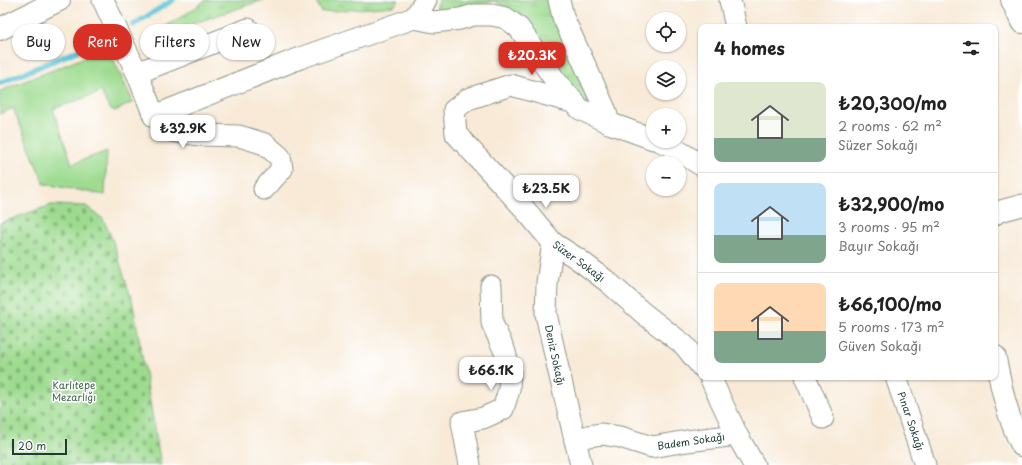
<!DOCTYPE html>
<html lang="en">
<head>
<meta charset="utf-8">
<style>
  :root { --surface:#fff; --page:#f6f6f6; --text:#222; --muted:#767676; --line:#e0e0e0; --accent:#d93025 }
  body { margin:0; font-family:"Playpen Sans",sans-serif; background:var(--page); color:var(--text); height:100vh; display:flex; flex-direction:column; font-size:15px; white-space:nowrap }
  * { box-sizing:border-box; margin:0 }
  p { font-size:13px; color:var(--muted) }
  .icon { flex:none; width:22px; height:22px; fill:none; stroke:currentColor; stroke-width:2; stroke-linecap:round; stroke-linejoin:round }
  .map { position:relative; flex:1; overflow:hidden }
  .panel { position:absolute; left:698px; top:24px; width:300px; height:356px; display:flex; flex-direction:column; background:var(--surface); border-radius:8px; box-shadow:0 1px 3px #0004 }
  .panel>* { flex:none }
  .guide { position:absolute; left:12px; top:24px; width:380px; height:36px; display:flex; gap:8px }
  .buttons { position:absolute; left:646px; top:12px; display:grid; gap:8px }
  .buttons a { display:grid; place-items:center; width:40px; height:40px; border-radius:50%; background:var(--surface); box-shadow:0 1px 3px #0004; font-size:20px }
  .scale { position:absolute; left:12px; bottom:10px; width:55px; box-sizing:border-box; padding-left:4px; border:2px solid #1f3d34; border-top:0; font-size:11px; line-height:14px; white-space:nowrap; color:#1f3d34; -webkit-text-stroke:3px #fff; paint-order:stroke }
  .price { position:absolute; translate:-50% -34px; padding:0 9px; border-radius:8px; background:#fff; color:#222; font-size:13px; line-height:26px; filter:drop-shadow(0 1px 2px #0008) }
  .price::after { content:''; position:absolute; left:50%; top:24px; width:12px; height:9px; margin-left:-6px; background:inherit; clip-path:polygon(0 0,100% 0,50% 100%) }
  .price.current { background:var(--accent); color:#fff }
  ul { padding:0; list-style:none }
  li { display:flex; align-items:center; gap:12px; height:100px; padding:0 16px }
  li+li { border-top:1px solid var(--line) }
  li span { display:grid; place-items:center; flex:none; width:112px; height:80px; border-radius:8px; color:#555 }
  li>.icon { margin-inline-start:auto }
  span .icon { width:48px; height:48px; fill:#fffc; stroke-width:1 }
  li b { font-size:17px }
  h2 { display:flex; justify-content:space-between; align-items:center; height:48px; padding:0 16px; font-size:17px }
  .tag { padding:0 14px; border-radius:18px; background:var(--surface); box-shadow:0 1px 3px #0004; font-size:14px; line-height:36px }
  .tag.current { background:var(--accent); color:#fff }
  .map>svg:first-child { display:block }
  .green { fill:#9edb90; stroke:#5e8c62 }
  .cemetery { fill:url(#cemetery-stones); stroke:#5e8c62 }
  .park { fill:url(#park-tufts); stroke:#5e8c62 }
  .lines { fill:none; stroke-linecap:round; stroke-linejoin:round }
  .stream { stroke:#58c1d4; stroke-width:5.5 }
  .minor-casing { stroke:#8c9486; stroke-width:23 }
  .tertiary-casing { stroke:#8c9486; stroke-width:24 }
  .primary-casing { stroke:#8c9486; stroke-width:24 }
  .minor { stroke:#fff; stroke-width:21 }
  .tertiary { stroke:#fff; stroke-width:22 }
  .primary { stroke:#fff; stroke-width:22 }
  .labels { text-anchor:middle; stroke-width:3; stroke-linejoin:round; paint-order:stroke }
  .street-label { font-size:10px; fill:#1f3d34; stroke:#fff }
  .park-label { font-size:10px; fill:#3f644b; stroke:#fff }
</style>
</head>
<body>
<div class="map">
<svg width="1022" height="465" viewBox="0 0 1022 465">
  <defs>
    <pattern id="cemetery-stones" width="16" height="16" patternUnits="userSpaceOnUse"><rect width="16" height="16" fill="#9edb90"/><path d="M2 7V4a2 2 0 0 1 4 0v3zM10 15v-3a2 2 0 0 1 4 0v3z" fill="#80b376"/></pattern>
    <pattern id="park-tufts" width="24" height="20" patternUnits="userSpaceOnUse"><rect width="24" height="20" fill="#9edb90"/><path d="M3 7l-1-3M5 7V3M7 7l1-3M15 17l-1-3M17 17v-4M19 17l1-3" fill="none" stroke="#80b376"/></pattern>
  </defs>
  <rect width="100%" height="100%" fill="#fff"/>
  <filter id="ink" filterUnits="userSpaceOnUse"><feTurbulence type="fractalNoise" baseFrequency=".025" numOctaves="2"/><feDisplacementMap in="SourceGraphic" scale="8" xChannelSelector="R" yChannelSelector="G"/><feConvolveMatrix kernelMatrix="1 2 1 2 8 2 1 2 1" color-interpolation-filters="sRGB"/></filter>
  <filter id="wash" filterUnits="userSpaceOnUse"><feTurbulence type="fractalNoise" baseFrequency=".012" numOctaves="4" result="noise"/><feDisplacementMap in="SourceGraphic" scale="16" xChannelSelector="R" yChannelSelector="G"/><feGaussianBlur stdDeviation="0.9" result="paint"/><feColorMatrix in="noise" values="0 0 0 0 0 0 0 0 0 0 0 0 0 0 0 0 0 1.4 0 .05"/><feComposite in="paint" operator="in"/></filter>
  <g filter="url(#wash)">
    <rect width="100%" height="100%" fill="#f8ead7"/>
    <path class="green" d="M 108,48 L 133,102 L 115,111 L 109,108 L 101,92 L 53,109 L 72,164 L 107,151 L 105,195 L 44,184 L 13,108 L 0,114 L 0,91 Z"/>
    <path class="cemetery" d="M 51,205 L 86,206 L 103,219 L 113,241 L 133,304 L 161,465 L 0,465 L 0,223 Z"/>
    <g class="park">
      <path d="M 206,0 L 263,0 L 142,41 L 192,10 Z"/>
      <path d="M 315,0 L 399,0 L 394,6 L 322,12 Z"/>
      <path d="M 438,0 L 551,0 L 593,96 L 590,103 L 584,105 L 508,8 L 495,1 L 474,5 L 452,12 L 438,12 L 436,6 Z"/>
    </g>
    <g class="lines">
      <g class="stream">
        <path d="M 133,25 L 173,0"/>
        <path d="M 0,83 L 101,41"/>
      </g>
    </g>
  </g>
  <g filter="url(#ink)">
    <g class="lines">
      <defs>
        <g id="minor">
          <path d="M 103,0 L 137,73 L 154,116 L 172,131 L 200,135 L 239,136 L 265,144 L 280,157 L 282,169 L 264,189"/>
          <path d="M 559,0 L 563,17 L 605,109 L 609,123"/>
          <path d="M 730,0 L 736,27"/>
          <path d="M 414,18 L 434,22 L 460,19 L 474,15 L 492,15 L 506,18 L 519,28 L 555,80 L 580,109 L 609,123 L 653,139"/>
          <path d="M 137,73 L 248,29"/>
          <path d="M 575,103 L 511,85 L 468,99 L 454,110 L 456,134 L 522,206 L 553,243 L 578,259 L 608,282 L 643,313 L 684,345 L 701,366"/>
          <path d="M 154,116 L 300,58 L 414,18 L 426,0"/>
          <path d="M 660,141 L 667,144 L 701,165"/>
          <path d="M 995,214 L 997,212 L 1022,205"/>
          <path d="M 553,243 L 547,283 L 546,314 L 558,368 L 581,465"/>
          <path d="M 995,356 C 1001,386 1007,418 1022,446"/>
          <path d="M 710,377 L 737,435 L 754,465"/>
          <path d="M 805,377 L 823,418"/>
          <path d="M 896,377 L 925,465"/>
          <path d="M 575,441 L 588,436 L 602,434 L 620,437 L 652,447 L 687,441 L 737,435"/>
          <path d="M 470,465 L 462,422 L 483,418 L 503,409 L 509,390 L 510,372 L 505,352 L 492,323 L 491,286"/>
        </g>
        <path id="tertiary" d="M 1012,0 L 1022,22"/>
        <path id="primary" d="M 0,29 L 59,0"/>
      </defs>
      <use href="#minor" class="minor-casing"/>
      <use href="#tertiary" class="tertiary-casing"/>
      <use href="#primary" class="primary-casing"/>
      <use href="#minor" class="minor"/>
      <use href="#tertiary" class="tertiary"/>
      <use href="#primary" class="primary"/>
    </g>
  </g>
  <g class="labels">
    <g class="street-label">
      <text transform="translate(579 261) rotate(36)" y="4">Süzer Sokağı</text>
      <text transform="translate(555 355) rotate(78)" y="4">Deniz Sokağı</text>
      <text transform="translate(911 421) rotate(71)" y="4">Pınar Sokağı</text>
      <text transform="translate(691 441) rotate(-8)" y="4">Badem Sokağı</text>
    </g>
    <g class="park-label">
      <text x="74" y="389">Karlıtepe<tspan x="74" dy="12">Mezarlığı</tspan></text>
    </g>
  </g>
</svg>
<div class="buttons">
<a><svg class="icon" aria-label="locate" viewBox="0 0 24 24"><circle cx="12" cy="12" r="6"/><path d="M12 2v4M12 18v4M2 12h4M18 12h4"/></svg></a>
<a><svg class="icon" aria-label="layers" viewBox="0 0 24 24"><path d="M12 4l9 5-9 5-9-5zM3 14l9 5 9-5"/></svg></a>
<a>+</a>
<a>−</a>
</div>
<div class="scale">20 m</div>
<b class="price current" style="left:532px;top:76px">₺20.3K</b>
<b class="price" style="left:183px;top:149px">₺32.9K</b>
<b class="price" style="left:546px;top:209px">₺23.5K</b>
<b class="price" style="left:491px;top:391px">₺66.1K</b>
<div class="guide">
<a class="tag">Buy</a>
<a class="tag current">Rent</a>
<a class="tag">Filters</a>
<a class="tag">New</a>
</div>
<section class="panel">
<h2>4 homes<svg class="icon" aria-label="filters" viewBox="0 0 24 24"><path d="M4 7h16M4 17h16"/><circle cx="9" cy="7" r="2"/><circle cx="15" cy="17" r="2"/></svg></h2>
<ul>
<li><span style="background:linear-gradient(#dfe7d0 70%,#7fa58c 0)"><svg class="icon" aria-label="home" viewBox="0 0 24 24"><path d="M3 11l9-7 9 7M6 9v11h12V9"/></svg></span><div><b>₺20,300/mo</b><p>2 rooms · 62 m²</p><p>Süzer Sokağı</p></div></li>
<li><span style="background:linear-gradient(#bfe0f5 65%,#7fa58c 0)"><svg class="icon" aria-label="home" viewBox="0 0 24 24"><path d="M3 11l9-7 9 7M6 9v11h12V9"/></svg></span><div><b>₺32,900/mo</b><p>3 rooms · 95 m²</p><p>Bayır Sokağı</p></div></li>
<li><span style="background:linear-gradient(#ffd9b3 60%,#7fa58c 0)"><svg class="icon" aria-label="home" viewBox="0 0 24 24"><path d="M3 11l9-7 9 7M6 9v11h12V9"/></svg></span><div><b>₺66,100/mo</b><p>5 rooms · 173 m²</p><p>Güven Sokağı</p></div></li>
</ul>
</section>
</div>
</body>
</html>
